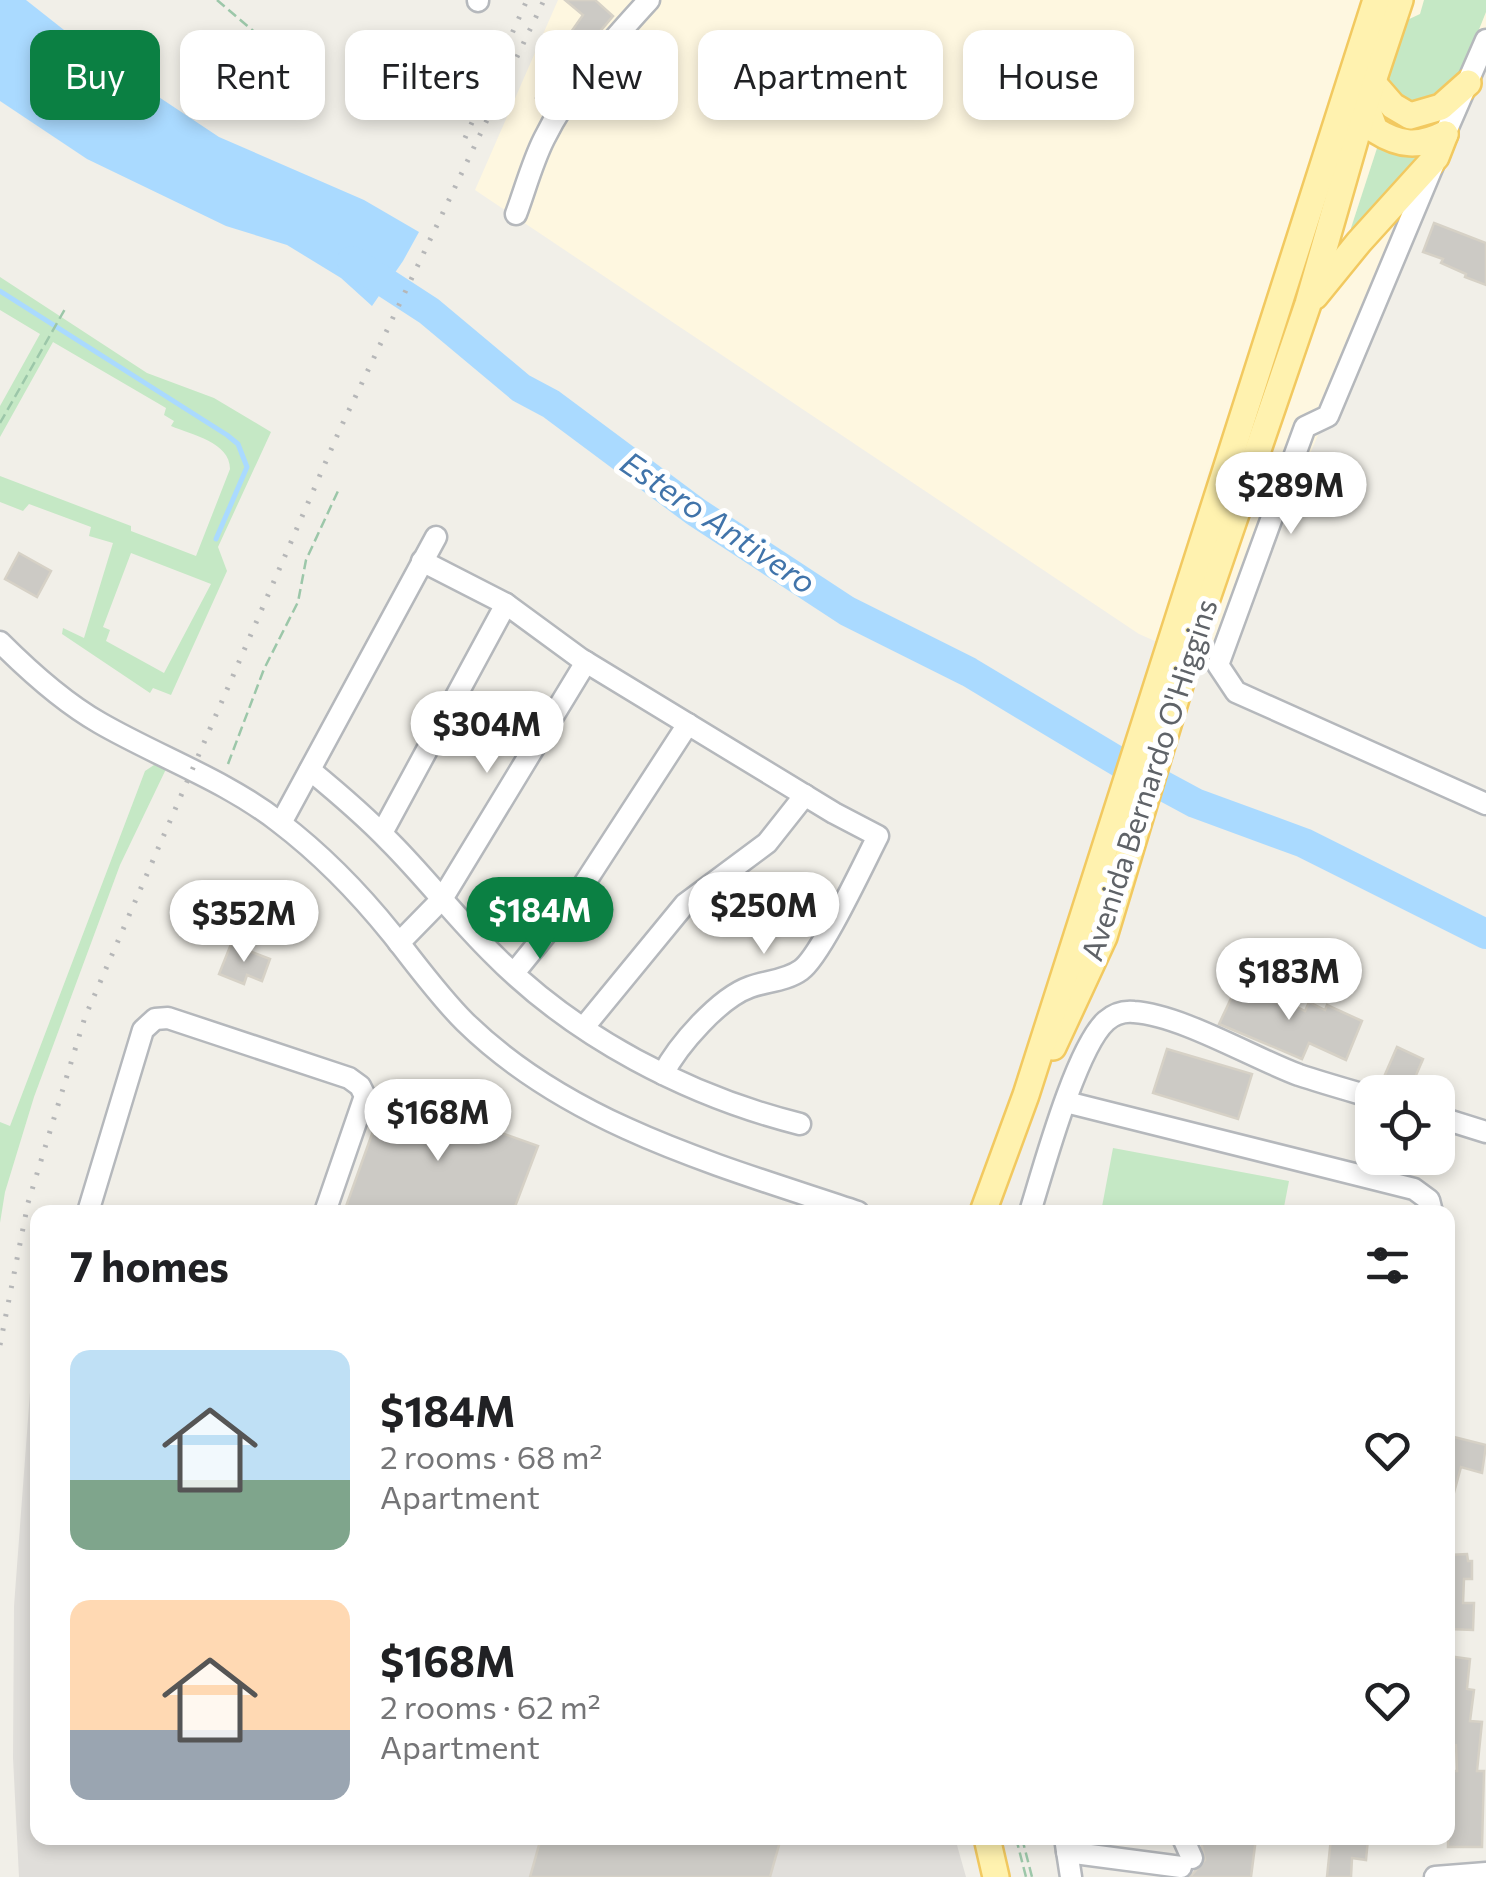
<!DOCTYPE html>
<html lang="en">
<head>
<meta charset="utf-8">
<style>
  :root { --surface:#fff; --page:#f2f2f2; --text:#202124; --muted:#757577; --accent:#0b8043 }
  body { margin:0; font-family:Commissioner,sans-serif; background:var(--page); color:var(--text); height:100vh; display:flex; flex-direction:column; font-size:38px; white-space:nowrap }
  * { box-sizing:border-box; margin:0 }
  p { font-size:32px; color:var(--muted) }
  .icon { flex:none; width:55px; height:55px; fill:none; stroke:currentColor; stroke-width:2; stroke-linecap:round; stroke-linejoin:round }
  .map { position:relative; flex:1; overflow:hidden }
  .panel { position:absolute; left:30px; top:1205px; width:1425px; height:640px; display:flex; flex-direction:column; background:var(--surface); border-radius:20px; box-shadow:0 5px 15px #0003 }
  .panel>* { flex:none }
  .banner { position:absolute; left:30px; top:30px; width:1428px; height:90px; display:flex; gap:20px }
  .tools { position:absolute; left:1355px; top:1075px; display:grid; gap:20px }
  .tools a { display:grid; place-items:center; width:100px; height:100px; border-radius:20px; background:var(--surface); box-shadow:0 5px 15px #0003; font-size:50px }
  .price { position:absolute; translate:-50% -85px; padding:0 22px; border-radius:35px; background:#fff; color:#222; font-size:32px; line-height:65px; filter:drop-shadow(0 2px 5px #0008) }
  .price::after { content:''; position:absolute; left:50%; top:60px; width:30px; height:22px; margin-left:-15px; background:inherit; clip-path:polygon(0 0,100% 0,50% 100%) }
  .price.on { background:var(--accent); color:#fff }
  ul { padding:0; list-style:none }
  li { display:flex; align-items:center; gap:30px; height:250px; padding:0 40px }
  li span { display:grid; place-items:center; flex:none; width:280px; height:200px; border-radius:20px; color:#555 }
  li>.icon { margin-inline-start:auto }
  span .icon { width:120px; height:120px; fill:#fffc; stroke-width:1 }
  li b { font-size:42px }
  h2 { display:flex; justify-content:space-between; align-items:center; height:120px; padding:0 40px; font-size:42px }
  .pill { padding:0 35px; border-radius:20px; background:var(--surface); box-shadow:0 5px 15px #0003; font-size:35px; line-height:90px }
  .pill.on { background:var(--accent); color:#fff }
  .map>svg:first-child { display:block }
  .commercial { fill:#fef7e0 }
  .industrial { fill:#e0deda }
  .green { fill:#c5e8c5; fill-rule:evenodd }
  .water { fill:#aadaff }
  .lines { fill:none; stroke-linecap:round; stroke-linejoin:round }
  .stream { stroke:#aadaff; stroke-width:5 }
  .river { stroke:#aadaff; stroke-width:30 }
  .building { fill:#cccac5; stroke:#d6d1c6; stroke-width:2.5 }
  .minor-casing { stroke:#b5b8bc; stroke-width:25 }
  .major-casing { stroke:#f2c960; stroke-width:30 }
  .path { stroke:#9cc7a9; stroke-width:2.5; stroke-dasharray:10 5; stroke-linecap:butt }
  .minor { stroke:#fff; stroke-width:20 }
  .major { stroke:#fff2af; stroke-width:25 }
  .rail { stroke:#b6b7b8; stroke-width:5; stroke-dasharray:2.5 12; stroke-linecap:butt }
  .labels { text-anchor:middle; stroke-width:10; stroke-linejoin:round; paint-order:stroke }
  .street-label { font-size:30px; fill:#5f6368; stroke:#fff }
  .water-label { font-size:32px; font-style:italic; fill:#4174aa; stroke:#fff }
</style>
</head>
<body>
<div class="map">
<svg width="1486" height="1877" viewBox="0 0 1486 1877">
  <rect width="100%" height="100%" fill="#f1efe8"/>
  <path class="commercial" d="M 558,0 L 1486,0 L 1486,32 L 1220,670 L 1139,634 L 475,190 Z"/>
  <path class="industrial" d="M 31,1379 L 38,1381 L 38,1838 L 955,1838 L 966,1877 L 19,1877 L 13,1758 L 14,1606 Z"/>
  <g class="green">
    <path d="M 1424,0 L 1486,0 L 1486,12 L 1458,82 L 1416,110 L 1388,90 L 1386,68 L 1405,21 L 1420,14 Z"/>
    <path d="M 1380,139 L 1427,149 L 1352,232 L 1351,228 Z"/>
    <path d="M 0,277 L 147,373 L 214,398 L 271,432 L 218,547 L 227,571 L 171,695 L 153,688 L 150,693 L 62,634 L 63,628 L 84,638 L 113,543 L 89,536 L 91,527 L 29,504 L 23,511 L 0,502 L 0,476 L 131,526 L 131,531 L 196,556 L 230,469 C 230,442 192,435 171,426 L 174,421 L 164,415 L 166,408 L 53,342 L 0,437 L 0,406 L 40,334 L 0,310 ZM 131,553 L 211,584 L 164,673 L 106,641 L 110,630 L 103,627 Z"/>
    <path d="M 154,765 L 167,767 L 120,865 L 34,1097 L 5,1192 L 0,1223 L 0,1122 L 10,1126 L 145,771 Z"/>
    <path d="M 1113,1148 L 1289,1181 L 1283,1212 L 1101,1212 Z"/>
  </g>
  <path class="water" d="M 0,0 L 26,0 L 97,56 L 219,137 L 364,200 L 419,232 L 403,261 L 372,306 L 341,278 L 287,245 L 226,226 L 87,159 L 0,101 Z"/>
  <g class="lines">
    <path class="stream" d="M 0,291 L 227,435 L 238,444 L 247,467 L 216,539"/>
    <path class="river" d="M 352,261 L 429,311 L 521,388 L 551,404 L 696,512 L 847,611 L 969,672 L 1119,762 L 1195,803 L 1304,843 L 1486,934"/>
  </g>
  <g class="building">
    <path d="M 565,0 L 595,0 L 613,16 L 568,69 L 570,71 L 547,105 L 536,98 L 545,85 L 537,80 L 574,35 L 571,32 L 583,15 Z"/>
    <path d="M 1434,223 L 1486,243 L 1486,285 L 1465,277 L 1466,274 L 1441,263 L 1443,259 L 1423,252 Z"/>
    <path d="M 19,553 L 51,571 L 37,597 L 5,579 Z"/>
    <path d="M 231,944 L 270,959 L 262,981 L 247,975 L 244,984 L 219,974 Z"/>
    <path d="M 1243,973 L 1261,981 L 1255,993 L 1289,1008 L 1291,1004 L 1305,1011 L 1309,1002 L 1325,1010 L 1327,1005 L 1362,1021 L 1346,1060 L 1309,1043 L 1302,1059 L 1219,1024 Z"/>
    <path d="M 1397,1047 L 1423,1059 L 1410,1089 L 1384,1077 Z"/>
    <path d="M 1167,1049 L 1252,1074 L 1238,1119 L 1153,1093 Z"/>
    <path d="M 387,1092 L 538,1146 L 513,1212 L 344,1212 Z"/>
    <path d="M 1450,1436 L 1486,1445 L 1482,1473 L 1461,1467 L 1452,1500 L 1448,1499 Z"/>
    <path d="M 1467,1554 L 1468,1561 L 1472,1561 L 1472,1579 L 1464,1579 L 1463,1603 L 1474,1603 L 1473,1630 L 1448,1629 L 1448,1555 Z"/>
    <path d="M 1448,1656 L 1470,1659 L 1467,1689 L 1474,1690 L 1470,1721 L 1482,1722 L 1477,1771 L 1484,1771 L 1482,1847 L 1448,1847 L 1449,1771 L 1457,1771 L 1456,1745 L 1448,1744 Z"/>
    <path d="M 541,1838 L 781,1838 L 770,1877 L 530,1877 Z"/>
    <path d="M 1200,1838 L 1256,1838 L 1251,1877 L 1190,1877 L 1205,1860 Z"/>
    <path d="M 1331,1838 L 1368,1839 L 1366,1860 L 1352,1858 L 1351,1877 L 1327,1877 Z"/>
  </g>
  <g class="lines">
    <defs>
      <g id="minor">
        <path d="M 478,1 L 478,0"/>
        <path d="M 1445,134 L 1486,40"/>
        <path d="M 1435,161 L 1328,416 L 1305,427 L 1218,665 L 1236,692 L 1486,804"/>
        <path d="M 516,214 C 525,190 532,163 544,139 C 570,86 609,44 649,0"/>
        <path d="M 422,561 L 506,604 L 581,659 L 834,813 L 878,836 C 864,863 821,956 801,970 C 786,981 766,981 750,987 C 719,998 678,1045 663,1074"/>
        <path d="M 0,642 C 30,672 63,702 100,723 C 159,757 225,780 279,822 C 321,854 359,893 392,934 C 416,964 438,995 465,1022 C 571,1126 721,1166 858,1212"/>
        <path d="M 310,770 C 338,793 365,816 390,842 C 426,878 457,919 494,955 C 575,1037 688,1096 800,1124"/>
        <path d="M 281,823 L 436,537"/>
        <path d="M 382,833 L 506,604"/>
        <path d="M 399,943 L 442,899 L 586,662"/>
        <path d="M 514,973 L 575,898 L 688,724"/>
        <path d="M 584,1027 L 685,904 L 767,843 L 805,795"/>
        <path d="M 1066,1102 L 1414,1189 L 1429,1200 L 1432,1212"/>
        <path d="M 1438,1117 L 1486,1132"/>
        <path d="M 88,1212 L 143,1030 L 155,1019 L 168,1018 L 349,1078 L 360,1086 L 365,1096 L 325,1212"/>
        <path d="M 1030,1212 C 1043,1170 1076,1048 1106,1021 C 1114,1014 1124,1011 1134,1012 C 1181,1015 1253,1058 1299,1075 C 1323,1083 1348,1090 1372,1097"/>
        <path d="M 1065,1838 L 1071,1877"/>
        <path d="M 1183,1838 L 1192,1858"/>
        <path d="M 1067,1852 L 1181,1867"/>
        <path d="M 1435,1877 L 1486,1873"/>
      </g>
      <g id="major">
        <path d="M 1373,83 L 1393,106 L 1410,116 L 1441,107 L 1468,83"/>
        <path d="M 1365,103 L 1375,130 C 1400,146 1419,147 1445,134"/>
        <path d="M 1315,296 L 1359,242 L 1436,157 L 1445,134"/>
        <path d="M 1053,1047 L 1104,937 L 1201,616 L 1308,304 L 1365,105 L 1400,0"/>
        <path d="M 983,1212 L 1026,1095 L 1376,0"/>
        <path d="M 987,1838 L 996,1877"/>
      </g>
    </defs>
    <use href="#minor" class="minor-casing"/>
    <use href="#major" class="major-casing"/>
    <g class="path">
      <path d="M 217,0 L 292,64"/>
      <path d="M 0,423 L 65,309"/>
      <path d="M 228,764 L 264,669 L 298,602 L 306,560 L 338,491"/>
      <path d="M 1016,1838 L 1026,1877"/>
      <path d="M 1022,1838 L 1032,1877"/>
    </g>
    <use href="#minor" class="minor"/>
    <use href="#major" class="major"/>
    <g class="rail">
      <path d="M 465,138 L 527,0"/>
      <path d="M 0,1345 L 28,1203 L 85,1017 L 340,429 L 544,0"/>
    </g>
  </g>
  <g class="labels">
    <g class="street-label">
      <text transform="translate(1150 780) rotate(-72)" y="10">Avenida Bernardo O'Higgins</text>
    </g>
    <g class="water-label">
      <text transform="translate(718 523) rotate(34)" y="11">Estero Antivero</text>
    </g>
  </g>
</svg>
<div class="tools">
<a><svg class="icon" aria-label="locate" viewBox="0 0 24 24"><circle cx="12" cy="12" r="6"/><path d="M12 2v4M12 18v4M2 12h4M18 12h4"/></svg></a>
</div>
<b class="price" style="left:1291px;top:537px">$289M</b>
<b class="price" style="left:487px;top:776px">$304M</b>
<b class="price" style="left:764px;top:957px">$250M</b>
<b class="price on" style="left:540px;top:962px">$184M</b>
<b class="price" style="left:244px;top:965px">$352M</b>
<b class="price" style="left:1289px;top:1023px">$183M</b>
<b class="price" style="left:438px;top:1164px">$168M</b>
<div class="banner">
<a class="pill on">Buy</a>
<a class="pill">Rent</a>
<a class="pill">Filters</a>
<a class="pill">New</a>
<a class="pill">Apartment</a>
<a class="pill">House</a>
</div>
<section class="panel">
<h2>7 homes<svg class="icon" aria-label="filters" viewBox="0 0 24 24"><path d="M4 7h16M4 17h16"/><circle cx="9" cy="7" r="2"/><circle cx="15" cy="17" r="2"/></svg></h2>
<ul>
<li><span style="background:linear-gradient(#bfe0f5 65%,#7fa58c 0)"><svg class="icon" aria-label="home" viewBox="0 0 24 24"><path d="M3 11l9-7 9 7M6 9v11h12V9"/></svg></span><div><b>$184M</b><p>2 rooms · 68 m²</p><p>Apartment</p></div><svg class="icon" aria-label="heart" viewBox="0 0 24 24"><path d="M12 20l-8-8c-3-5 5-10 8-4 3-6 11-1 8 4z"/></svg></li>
<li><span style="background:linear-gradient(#ffd9b3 65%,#9aa5b1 0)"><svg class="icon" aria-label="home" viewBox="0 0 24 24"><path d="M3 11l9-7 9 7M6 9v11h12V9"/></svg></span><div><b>$168M</b><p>2 rooms · 62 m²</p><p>Apartment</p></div><svg class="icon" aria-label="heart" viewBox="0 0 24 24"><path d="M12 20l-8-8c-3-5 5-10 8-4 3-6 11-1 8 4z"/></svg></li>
</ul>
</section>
</div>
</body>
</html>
